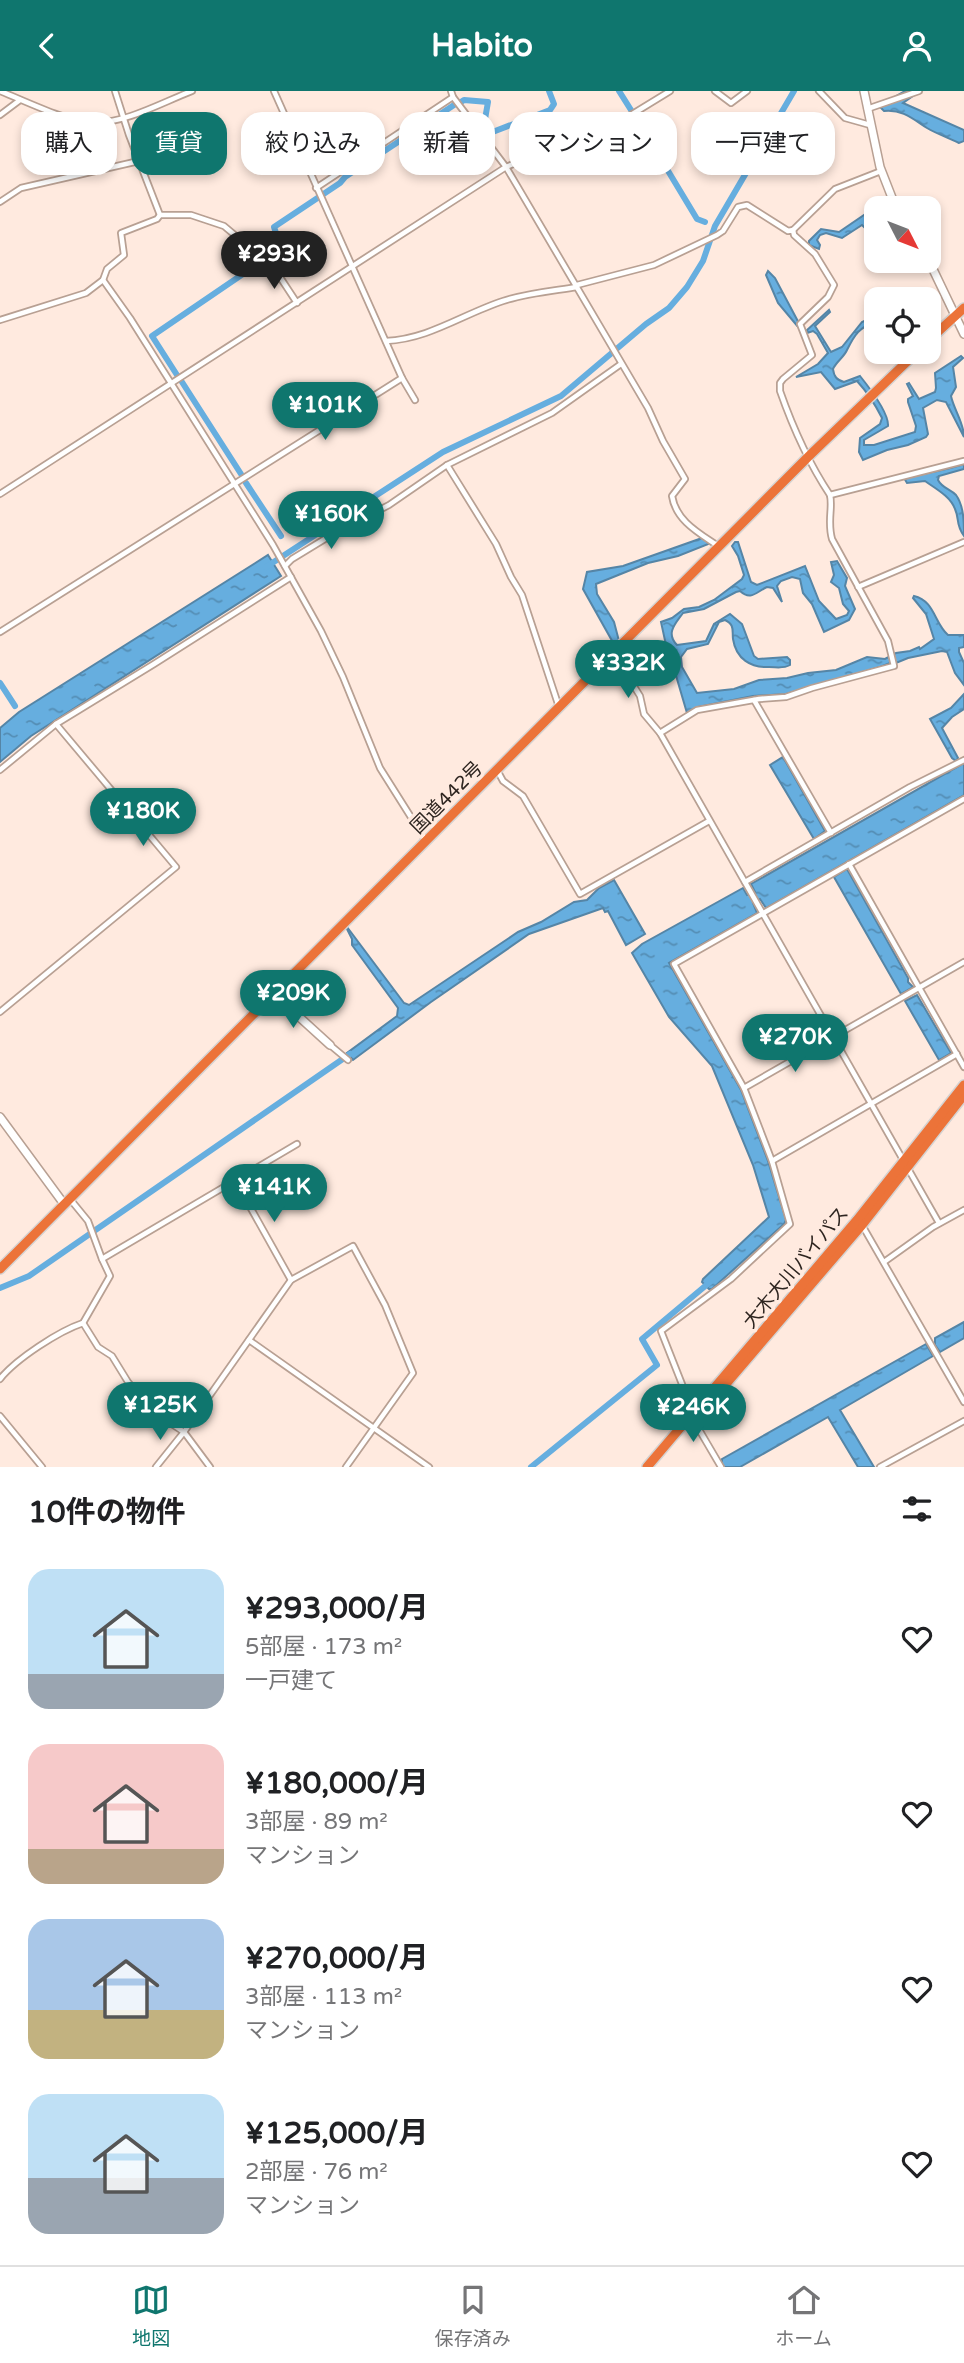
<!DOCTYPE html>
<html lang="ja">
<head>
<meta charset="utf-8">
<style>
  :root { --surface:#fff; --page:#f2f2f2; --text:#202124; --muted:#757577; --line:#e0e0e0; --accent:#0f766e }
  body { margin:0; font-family:"Varela Round","Noto Sans JP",sans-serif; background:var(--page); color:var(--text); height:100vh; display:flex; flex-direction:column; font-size:26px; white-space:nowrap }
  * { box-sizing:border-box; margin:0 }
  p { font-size:23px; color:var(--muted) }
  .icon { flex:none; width:38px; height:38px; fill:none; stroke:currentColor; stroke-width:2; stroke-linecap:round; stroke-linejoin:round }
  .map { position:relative; height:1376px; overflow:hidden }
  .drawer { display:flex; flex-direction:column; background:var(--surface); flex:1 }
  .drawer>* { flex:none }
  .banner { position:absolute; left:21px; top:21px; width:922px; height:63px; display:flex; gap:14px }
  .needle { width:46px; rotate:132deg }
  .buttons { position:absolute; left:864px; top:105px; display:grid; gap:14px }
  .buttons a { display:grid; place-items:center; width:77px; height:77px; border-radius:14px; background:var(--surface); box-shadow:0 4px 10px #0003; font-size:35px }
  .price { position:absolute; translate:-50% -60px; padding:0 16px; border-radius:24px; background:var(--accent); color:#fff; font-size:23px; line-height:46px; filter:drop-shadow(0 2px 4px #0008) }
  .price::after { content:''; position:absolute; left:50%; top:42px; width:21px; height:16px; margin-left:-10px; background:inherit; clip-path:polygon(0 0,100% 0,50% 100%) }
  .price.active { background:#222; color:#fff }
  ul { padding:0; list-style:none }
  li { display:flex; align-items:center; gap:21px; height:175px; padding:0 28px }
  li span { display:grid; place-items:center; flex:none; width:196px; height:140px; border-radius:21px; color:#555 }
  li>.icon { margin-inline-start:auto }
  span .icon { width:84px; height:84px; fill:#fffc; stroke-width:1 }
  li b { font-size:30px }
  h2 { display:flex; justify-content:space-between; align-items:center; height:84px; padding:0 28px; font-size:30px }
  .chip { padding:0 24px; border-radius:21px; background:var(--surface); box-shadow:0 4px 10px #0003; font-size:24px; line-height:63px }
  .chip.active { background:var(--accent); color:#fff }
  header { display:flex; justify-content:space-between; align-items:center; height:91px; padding:0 28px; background:var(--accent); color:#fff; font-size:32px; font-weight:800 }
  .tabs { display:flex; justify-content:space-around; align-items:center; height:98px; border-top:2px solid var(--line); background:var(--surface); font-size:19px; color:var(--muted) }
  .tabs a { display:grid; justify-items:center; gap:4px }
  .tabs .active { color:var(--accent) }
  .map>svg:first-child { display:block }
  .water { fill:url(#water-ripples); stroke:#5585a6; stroke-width:2 }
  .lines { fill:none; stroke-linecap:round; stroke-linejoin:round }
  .canal { stroke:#66aedf; stroke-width:6 }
  .street-casing { stroke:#b8a093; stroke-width:8 }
  .secondary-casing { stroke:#b8a093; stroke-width:10 }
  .highway-casing { stroke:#d5d3d2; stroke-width:12 }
  .street { stroke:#fff; stroke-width:4.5 }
  .secondary { stroke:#fff; stroke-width:7 }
  .highway { stroke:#ec7339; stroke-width:9 }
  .labels { text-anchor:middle; stroke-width:7; stroke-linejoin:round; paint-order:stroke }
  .street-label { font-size:19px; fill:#2e2520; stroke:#ffeadf }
</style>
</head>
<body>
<header><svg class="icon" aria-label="back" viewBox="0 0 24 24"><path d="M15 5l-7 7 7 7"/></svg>Habito<svg class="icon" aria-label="person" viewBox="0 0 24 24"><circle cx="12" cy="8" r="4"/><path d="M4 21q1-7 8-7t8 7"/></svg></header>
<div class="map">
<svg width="964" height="1376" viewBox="0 0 964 1376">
  <defs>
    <pattern id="water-ripples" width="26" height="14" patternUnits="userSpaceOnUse" patternTransform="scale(1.75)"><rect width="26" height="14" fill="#66aedf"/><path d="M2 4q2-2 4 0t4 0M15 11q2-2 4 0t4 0" fill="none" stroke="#548db4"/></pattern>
  </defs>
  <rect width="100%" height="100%" fill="#ffeadf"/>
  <g class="water">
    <path d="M 905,0 L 920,0 L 903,12 L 964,39 L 964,50 L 959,52 C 949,47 937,43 927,37 C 913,28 902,18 884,20 L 879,15 Z"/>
    <path d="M 864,124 L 877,134 L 877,149 L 862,134 L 842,147 L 826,142 L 820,144 L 817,149 L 820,154 L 819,158 L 809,154 L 809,150 L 821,138 L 839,141 Z"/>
    <path d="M 768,180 L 775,187 L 801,236 L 806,240 L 829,219 L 830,221 L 815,235 L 831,261 L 842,256 L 862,231 L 877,224 L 876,230 C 859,237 855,243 847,259 C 844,266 836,271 833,278 C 834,286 837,289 844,291 L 860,285 C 868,295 889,322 888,335 L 864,349 L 864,354 L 874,354 L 915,341 L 916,335 L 908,311 L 908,308 L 913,305 L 907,293 L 909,292 L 919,308 L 935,301 L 936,297 L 935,282 L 961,265 L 963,267 L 953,276 L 956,296 L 951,305 C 954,319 964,332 964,346 L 946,311 L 937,309 L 923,317 L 928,343 L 926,346 L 908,354 L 887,359 L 863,369 L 859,361 L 860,347 L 880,333 L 882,327 C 875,313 868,302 857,290 L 835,298 L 821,281 L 796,286 L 818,273 L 828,262 L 817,243 L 813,240 L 804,243 L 778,212 L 766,184 Z"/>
    <path d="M 964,373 L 964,378 L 939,385 L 938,389 C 942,397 950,398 956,404 C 964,415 964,432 964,445 C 955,432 960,429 955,418 C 950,405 936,398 925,390 L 907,392 L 904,387 C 924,382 945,380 964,373 Z"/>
    <path d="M 705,446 L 711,452 L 678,465 L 648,472 L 596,493 L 597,503 L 614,531 L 619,550 L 639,564 L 666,554 L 661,531 L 672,527 L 684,518 L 699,516 L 714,509 L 742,488 L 744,484 L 738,465 L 732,455 L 735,451 L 738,451 L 751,491 L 757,494 L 805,475 L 819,510 L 836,528 L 847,524 L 849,520 L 843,513 L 839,497 L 831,491 L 834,484 L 831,471 L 837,470 L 847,487 L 845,495 L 855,518 L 849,529 L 824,541 L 812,513 L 803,502 L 800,488 L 792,486 L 781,490 L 777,495 L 782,511 L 773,497 L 767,496 C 756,501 751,510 740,500 L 736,501 L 704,518 L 683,522 C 676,532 665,542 677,554 L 706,550 L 714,533 L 730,523 L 742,533 L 754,565 L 758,568 L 787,566 L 790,569 L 790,574 C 783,578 777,576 769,576 C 751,577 736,568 733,548 C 732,539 735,534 725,529 L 719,531 L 708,553 L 687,558 L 681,566 L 682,576 L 697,602 L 734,598 L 759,589 L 787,587 L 808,582 L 836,579 L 867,566 L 885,568 L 896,562 L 910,560 L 919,556 L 920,558 L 934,548 L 926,523 L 913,507 L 914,505 C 935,510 934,532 948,544 L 964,544 L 964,556 L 959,557 L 959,561 L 964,572 L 964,594 L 955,582 L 947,561 L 942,560 L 908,567 L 896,572 L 895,570 L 880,576 L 786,603 L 753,605 L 698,616 L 687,622 L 672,571 L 669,569 C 641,571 637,574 615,555 L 583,498 L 587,481 L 623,475 Z"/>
    <path d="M 268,464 L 281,485 L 31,645 L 0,671 L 0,637 L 19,621 Z"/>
    <path d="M 964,603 L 964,618 L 952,626 L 942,637 L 958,667 L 956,670 L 952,667 L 930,628 L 951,617 Z"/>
    <path d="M 783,666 L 825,740 L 814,748 L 770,674 Z"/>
    <path d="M 964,672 L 964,704 L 766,817 L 760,808 L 753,812 L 757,822 L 669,872 L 741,999 L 768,1070 L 786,1129 L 784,1133 L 712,1198 L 709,1198 L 702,1191 L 703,1188 L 769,1126 L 753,1074 L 712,975 L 669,926 L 632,862 L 642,853 L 743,797 L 747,804 L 755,801 L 751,793 Z"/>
    <path d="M 847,778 L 908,887 L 908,891 L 913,896 L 901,903 L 834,786 Z"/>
    <path d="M 614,789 L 645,843 L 626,854 L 608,820 L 605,821 L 603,817 L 529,843 L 431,911 L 353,969 L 347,962 L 397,925 L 398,917 L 352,854 L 352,848 L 346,836 L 347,836 L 404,912 L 409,914 L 518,841 L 541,831 L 574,811 L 587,809 L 599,797 Z"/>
    <path d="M 917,904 L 951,962 L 939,969 L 905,910 Z"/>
    <path d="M 964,1231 L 964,1247 L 940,1261 L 935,1254 L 935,1247 Z"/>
    <path d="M 926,1253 L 933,1265 L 840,1319 L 874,1376 L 858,1376 L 828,1326 L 740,1376 L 722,1376 L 722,1368 Z"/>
  </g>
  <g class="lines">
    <g class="canal">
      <path d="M 619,0 L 631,19"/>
      <path d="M 461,11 L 464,9 L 488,11 L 484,34 L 490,42 L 550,19 L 554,13 L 549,0"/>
      <path d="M 635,25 L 697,128 L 705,131"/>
      <path d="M 177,284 L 152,245 L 281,157 L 274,136 L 340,92 L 345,86 L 454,14"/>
      <path d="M 182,291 L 241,383"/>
      <path d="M 246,392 L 281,445"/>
      <path d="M 266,476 L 443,361 L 561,305 L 646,233 L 669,217 L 687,196 L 703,170 L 715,135 L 794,0"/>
      <path d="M 0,592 L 15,615"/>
      <path d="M 0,1197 L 29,1185 L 350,963"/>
      <path d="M 531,1376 L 657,1274 L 642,1248 L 710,1191"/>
    </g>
    <defs>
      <g id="street">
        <path d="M 0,0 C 23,9 70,32 93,32 C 126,32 161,12 192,0"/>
        <path d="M 115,0 L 129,44 L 160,124"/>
        <path d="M 274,0 L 402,287 L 415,309"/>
        <path d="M 451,0 L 453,6 L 506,76 L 648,317 L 663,350 L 685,388 L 672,405 C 676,430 699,442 718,455"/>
        <path d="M 715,0 L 731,12 L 747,0"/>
        <path d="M 819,0 L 845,27 L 870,34"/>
        <path d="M 867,18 L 919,0"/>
        <path d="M 0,24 L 20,9"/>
        <path d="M 316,97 L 453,6"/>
        <path d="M 0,111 L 21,97 L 139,70"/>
        <path d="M 793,139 L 835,98 L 881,80"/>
        <path d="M 103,189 L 130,227 L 273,454 L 321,540 L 343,586 L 380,677 L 426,750"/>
        <path d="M 577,194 L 654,174 L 717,144 L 723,140 L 738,116 L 747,114 L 788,140 L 793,139 L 794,144 L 815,163 L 834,194 L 828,206 L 800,233 L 812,264 L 783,288 L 780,292 L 780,300 C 793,337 808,371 830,404 C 833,417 827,430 832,448 L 888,550 L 894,575 L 812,597 L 786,606 L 759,608 L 697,619 L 660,642"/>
        <path d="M 0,229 L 86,202 L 103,189 L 107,178 L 124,164 L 121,142 L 157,128 L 160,124 L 191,124 L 224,135 L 274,177 L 297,212"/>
        <path d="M 386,250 C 429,248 463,223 503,210 C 527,202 552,200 577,196"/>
        <path d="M 447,374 L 496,453 L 511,486 L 522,504 L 559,616"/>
        <path d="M 0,403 L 506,76 L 626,27 L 670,0"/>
        <path d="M 830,404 L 964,370"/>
        <path d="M 285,475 L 292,468 L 333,443 L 389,414 L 447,374 L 552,322 L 621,273"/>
        <path d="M 858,496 L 964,451"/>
        <path d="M 0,541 L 402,287"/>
        <path d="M 613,562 L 617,564 L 619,586 L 635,597 L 640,605 L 644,623 L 660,642 L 939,1132"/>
        <path d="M 754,609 L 831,742"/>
        <path d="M 0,679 L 56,633 L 154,573 L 291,486"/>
        <path d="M 497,679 L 503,690 L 523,705 L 580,803 L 709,730"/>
        <path d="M 849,773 L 964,976"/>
        <path d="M 745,791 L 910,696 L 964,669"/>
        <path d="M 0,921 L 176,776 L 56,633"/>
        <path d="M 330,954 L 348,969"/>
        <path d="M 744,997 L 964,871"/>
        <path d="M 772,1070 L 957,963"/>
        <path d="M 235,1089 L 291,1189"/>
        <path d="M 70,1108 L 88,1130 L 102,1168 L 297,1053"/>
        <path d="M 862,1134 L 964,1311"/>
        <path d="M 884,1171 L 933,1136 L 964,1119"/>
        <path d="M 83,1232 L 98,1256 L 112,1265 L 128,1291 L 152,1320 L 184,1341 L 210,1376"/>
        <path d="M 249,1249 L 429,1376"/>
        <path d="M 0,1288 C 16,1268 59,1240 83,1232 L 110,1185 L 102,1168"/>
        <path d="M 693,1321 L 661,1240 L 731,1188 L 790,1133 L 772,1070 L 744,997 L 674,873 L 964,708"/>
        <path d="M 0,1325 L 42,1376"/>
        <path d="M 694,1330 L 721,1376"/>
        <path d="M 156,1376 L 184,1341 L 291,1189 L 353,1155 L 385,1214 L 413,1282 L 346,1376"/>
        <path d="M 880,1376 L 964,1330"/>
      </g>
      <g id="secondary">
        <path d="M 864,0 L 880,76 L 896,117"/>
        <path d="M 929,170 L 964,243"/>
        <path d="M 274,903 L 330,954"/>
        <path d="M 0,1026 L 64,1113"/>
      </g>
      <g id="highway">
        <path d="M 929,249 L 964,217"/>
        <path d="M 0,1178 L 809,365 L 917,261"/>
        <path d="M 690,1335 L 862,1134 L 964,1004"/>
        <path d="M 647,1376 L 857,1129 L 964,994"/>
      </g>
    </defs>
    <use href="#street" class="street-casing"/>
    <use href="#secondary" class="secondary-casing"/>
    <use href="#highway" class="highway-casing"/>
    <use href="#street" class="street"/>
    <use href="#secondary" class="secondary"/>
    <use href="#highway" class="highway"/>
  </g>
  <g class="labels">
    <g class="street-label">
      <text transform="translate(446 706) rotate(-45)" y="7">国道442号</text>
      <text transform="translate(795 1176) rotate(-50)" y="7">大木大川バイパス</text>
    </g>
  </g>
</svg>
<div class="buttons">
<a><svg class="needle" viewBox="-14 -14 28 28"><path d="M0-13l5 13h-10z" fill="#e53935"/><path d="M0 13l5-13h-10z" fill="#757577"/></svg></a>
<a><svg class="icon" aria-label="locate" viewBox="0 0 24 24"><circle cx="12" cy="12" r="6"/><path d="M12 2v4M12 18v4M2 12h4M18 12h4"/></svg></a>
</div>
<b class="price active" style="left:274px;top:200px">¥293K</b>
<b class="price" style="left:325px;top:351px">¥101K</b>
<b class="price" style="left:331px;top:460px">¥160K</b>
<b class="price" style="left:628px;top:609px">¥332K</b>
<b class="price" style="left:143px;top:757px">¥180K</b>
<b class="price" style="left:293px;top:939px">¥209K</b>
<b class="price" style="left:795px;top:983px">¥270K</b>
<b class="price" style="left:274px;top:1133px">¥141K</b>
<b class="price" style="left:160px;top:1351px">¥125K</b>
<b class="price" style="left:693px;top:1353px">¥246K</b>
<div class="banner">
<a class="chip">購入</a>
<a class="chip active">賃貸</a>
<a class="chip">絞り込み</a>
<a class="chip">新着</a>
<a class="chip">マンション</a>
<a class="chip">一戸建て</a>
</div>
</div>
<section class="drawer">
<h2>10件の物件<svg class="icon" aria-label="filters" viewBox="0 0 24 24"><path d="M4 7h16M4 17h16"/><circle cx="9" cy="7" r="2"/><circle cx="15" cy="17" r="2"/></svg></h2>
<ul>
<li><span style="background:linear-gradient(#bfe0f5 75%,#9aa5b1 0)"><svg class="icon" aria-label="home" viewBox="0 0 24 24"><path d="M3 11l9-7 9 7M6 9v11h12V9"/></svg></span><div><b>¥293,000/月</b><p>5部屋 · 173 m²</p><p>一戸建て</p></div><svg class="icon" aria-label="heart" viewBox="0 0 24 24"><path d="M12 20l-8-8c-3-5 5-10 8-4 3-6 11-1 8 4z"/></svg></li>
<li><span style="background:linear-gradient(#f6c9c9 75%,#b9a48a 0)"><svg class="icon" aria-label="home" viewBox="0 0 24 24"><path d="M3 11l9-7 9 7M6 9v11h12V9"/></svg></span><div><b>¥180,000/月</b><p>3部屋 · 89 m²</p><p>マンション</p></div><svg class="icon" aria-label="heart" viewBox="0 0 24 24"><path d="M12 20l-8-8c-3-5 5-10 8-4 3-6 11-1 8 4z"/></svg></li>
<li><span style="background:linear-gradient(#a9c7e8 65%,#c2b280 0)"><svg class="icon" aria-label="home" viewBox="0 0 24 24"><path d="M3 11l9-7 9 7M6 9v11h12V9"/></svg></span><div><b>¥270,000/月</b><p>3部屋 · 113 m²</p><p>マンション</p></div><svg class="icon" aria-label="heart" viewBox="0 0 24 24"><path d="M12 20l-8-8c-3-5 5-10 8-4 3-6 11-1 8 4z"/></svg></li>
<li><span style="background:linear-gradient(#bfe0f5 60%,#9aa5b1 0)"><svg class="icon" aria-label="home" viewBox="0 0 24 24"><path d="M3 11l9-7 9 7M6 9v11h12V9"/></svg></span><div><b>¥125,000/月</b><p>2部屋 · 76 m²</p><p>マンション</p></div><svg class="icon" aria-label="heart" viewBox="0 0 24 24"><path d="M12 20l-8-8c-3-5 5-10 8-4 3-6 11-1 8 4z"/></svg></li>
</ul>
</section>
<nav class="tabs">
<a class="active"><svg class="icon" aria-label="map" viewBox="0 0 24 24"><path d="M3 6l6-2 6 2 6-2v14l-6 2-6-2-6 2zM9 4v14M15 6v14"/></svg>地図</a>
<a><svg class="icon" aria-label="saved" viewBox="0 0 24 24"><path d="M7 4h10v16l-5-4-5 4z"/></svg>保存済み</a>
<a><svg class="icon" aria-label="home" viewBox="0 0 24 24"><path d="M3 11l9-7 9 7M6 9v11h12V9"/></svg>ホーム</a>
</nav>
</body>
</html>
